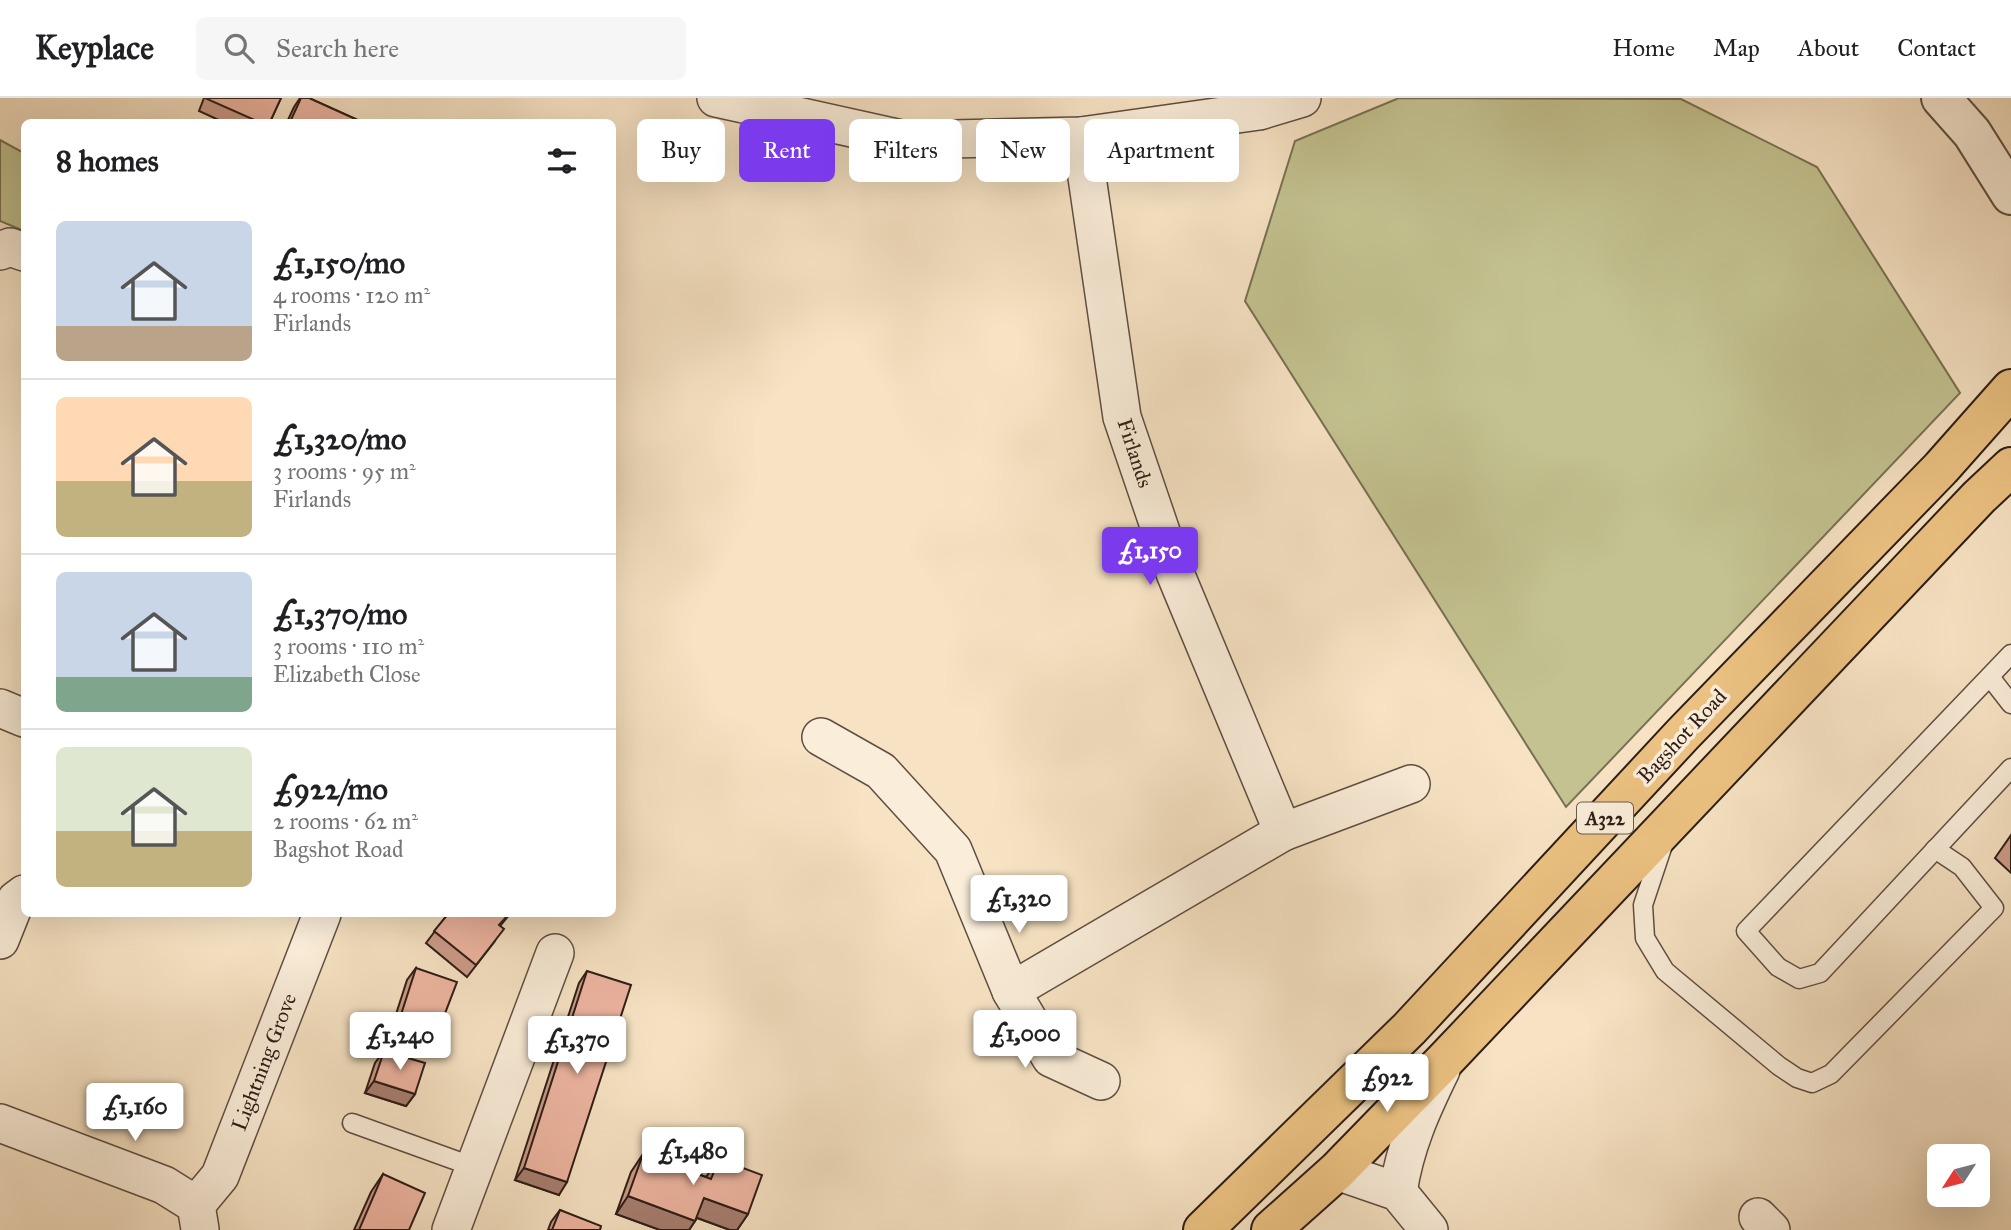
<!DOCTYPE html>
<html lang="en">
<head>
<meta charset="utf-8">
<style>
  :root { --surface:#fff; --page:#f6f6f6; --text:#202124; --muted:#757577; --line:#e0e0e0; --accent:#7c3aed }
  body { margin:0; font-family:"IM FELL Great Primer",serif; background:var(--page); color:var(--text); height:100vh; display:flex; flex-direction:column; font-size:26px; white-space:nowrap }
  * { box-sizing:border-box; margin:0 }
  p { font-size:23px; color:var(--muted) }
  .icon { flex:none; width:38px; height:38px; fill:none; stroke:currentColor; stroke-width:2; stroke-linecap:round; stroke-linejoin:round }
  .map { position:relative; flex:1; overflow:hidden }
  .side { position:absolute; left:21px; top:21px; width:595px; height:798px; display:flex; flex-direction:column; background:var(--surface); border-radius:10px; box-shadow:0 7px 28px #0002 }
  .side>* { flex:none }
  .hud { position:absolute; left:637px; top:21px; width:665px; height:63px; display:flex; gap:14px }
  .needle { width:46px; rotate:234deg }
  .controls { position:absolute; left:1927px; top:1046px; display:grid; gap:14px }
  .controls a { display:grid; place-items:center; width:63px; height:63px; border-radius:10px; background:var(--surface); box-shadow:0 7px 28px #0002; font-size:35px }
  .price { position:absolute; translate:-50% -60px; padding:0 16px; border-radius:7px; background:#fff; color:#222; font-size:23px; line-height:46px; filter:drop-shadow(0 2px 4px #0008) }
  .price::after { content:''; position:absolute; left:50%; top:42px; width:21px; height:16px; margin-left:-10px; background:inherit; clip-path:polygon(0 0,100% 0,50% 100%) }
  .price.on { background:var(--accent); color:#fff }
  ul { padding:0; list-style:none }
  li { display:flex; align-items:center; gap:21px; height:175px; padding:0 35px }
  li+li { border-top:2px solid var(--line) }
  li span { display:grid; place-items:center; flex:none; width:196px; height:140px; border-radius:10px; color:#555 }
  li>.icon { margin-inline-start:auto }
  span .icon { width:84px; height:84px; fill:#fffc; stroke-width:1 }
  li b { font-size:30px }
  h2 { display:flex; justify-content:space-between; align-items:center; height:84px; padding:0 35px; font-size:30px }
  .chip { padding:0 24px; border-radius:10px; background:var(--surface); box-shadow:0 7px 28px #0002; font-size:24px; line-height:63px }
  .chip.on { background:var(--accent); color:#fff }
  header { display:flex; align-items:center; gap:42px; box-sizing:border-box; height:98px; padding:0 35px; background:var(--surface); border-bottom:2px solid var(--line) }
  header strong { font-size:33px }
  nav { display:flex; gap:38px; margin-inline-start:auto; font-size:24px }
  .search { width:490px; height:63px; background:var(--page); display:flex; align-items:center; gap:18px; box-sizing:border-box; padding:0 24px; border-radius:10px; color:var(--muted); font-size:26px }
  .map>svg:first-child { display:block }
  .green { fill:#c3c290; stroke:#787053; stroke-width:2 }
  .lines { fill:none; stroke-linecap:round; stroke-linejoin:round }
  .service-casing { stroke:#604e42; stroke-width:21 }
  .minor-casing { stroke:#604e42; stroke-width:40 }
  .tertiary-casing { stroke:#604e42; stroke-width:42 }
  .trunk-casing { stroke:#2d1d16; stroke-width:42 }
  .service { stroke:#faedd9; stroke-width:18 }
  .minor { stroke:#faedd9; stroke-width:37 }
  .tertiary { stroke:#faedd9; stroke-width:38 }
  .trunk { stroke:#ecc282; stroke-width:38 }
  .wall { fill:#cd9c8a; stroke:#2d1d16; stroke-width:2 }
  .shaded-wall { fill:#a77f71; stroke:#2d1d16; stroke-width:2 }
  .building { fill:#eeb5a1; stroke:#2d1d16; stroke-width:2 }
  .labels { text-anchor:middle; stroke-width:7; stroke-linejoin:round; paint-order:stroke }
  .shield { fill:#faedd9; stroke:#6a5b50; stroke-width:2 }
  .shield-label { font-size:19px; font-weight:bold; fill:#2d1d16 }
  .street-label { font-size:21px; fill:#2d1d16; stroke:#faedd9 }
</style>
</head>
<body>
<header>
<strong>Keyplace</strong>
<div class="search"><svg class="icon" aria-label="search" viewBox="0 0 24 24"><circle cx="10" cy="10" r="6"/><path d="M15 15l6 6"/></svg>Search here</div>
<nav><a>Home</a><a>Map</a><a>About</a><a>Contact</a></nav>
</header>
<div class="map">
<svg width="2011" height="1132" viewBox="0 0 2011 1132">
  <rect width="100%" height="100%" fill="#f7e3c4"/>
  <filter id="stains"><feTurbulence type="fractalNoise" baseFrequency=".00286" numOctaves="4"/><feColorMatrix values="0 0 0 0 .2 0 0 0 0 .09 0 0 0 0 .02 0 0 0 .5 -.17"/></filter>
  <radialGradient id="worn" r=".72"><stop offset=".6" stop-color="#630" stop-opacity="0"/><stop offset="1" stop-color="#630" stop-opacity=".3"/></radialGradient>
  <g class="green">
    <path d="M 1399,0 L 1681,1 L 1817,69 L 1960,295 L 1566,709 L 1245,203 L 1295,43 Z"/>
    <path d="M 0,42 L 24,55 L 24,133 L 0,123 Z"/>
  </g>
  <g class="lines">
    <defs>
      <g id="service">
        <path d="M 2011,556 L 1746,833 L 1778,869 L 1799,881 L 1820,875 L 2011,670"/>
        <path d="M 1990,579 L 2011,606"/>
        <path d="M 1663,747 L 1643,807 L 1645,840 L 1665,873 L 1779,968 L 1797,980 L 1812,985 L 1831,976 L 1994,810 L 1962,769 L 1935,751"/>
        <path d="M 352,1025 L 474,1069"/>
      </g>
      <g id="minor">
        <path d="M 716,0 L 906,42 L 1081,38 L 1259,13 L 1302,0"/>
        <path d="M 1081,38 L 1122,319 L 1175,475 L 1283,734 L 1411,686"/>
        <path d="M 0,153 L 10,149 L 24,154"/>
        <path d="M 0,610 L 24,620"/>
        <path d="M 821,639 L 881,673 L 953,752 L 1011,893 L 1283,734"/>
        <path d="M 0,842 L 16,802 L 24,796"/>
        <path d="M 1011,893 L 1051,960 L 1101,983"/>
        <path d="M 0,1025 L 164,1087 L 196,1107 L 200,1131"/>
        <path d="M 1337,1073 L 1398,1094 L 1429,1132"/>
        <path d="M 1398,1094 C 1405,1048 1421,1013 1441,972"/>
        <path d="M 196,1107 L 220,1078 L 322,816"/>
        <path d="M 1758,1119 L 1771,1132"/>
        <path d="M 451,1132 L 555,855"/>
      </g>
      <path id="tertiary" d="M 1941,0 L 1972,35 L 2011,97"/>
      <g id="trunk">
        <path d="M 1203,1132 L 1409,931 L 1683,636 L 1941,370 L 2011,291"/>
        <path d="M 1271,1132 L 1337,1073 L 1446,961 L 1979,399 L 2011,369"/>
      </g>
    </defs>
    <use href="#service" class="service-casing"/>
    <use href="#minor" class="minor-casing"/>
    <use href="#tertiary" class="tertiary-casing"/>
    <use href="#trunk" class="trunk-casing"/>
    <use href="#service" class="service"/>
    <use href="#minor" class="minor"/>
    <use href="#tertiary" class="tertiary"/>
    <use href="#trunk" class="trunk"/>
  </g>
  <g class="wall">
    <path d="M 204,0 L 281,0 L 270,24 L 223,24 L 199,13 Z"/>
    <path d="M 300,0 L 309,0 L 362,24 L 287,24 L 294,9 Z"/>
    <path d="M 2011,737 L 2011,775 L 1995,760 Z"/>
    <path d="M 448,816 L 510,816 L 500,828 L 495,843 L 467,879 L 426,845 Z"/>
    <path d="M 416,870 L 436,939 L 427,951 L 389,938 L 407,882 Z"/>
    <path d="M 587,873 L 559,1097 L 515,1082 L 579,885 Z"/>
    <path d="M 384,953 L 415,996 L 406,1008 L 365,995 L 375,965 Z"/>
    <path d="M 643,1056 L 706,1079 L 719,1061 L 748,1116 L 737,1132 L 730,1132 L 697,1120 L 689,1132 L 660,1132 L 616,1116 L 631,1074 Z"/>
    <path d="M 383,1076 L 409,1132 L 354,1132 L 371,1094 Z"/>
    <path d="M 560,1112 L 600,1132 L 548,1132 L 551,1124 Z"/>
  </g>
  <g class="shaded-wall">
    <path d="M 398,926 L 436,939 L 427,951 L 389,938 Z"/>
    <path d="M 374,983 L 415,996 L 406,1008 L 365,995 Z"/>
    <path d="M 524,1070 L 567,1084 L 559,1097 L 515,1082 Z"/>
    <path d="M 628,1098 L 695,1123 L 689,1132 L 660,1132 L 616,1116 Z"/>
    <path d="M 704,1100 L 748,1116 L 737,1132 L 730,1132 L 692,1118 Z"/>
  </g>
  <g class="building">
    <path d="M 208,0 L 281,0 L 270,24 L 259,24 L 207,1 Z"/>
    <path d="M 301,0 L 309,0 L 362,24 L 290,24 Z"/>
    <path d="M 448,816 L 509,816 L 499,827 L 504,831 L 476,867 L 434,833 Z"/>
    <path d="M 416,870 L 457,884 L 436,939 L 398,926 Z"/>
    <path d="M 587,873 L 631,887 L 567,1084 L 524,1070 Z"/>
    <path d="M 384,953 L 425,965 L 415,996 L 374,983 Z"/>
    <path d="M 643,1056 L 711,1081 L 719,1061 L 762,1077 L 748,1116 L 704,1100 L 695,1123 L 628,1098 Z"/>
    <path d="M 383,1076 L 425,1095 L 409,1132 L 359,1132 Z"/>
    <path d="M 560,1112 L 601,1128 L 600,1132 L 552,1132 Z"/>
  </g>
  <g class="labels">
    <rect class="shield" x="1577" y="704.5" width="56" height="31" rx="5"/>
    <g class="shield-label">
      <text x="1605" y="727">A322</text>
    </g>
    <g class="street-label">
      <text transform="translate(1135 355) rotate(72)" y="7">Firlands</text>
      <text transform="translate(1682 638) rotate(-47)" y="7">Bagshot Road</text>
      <text transform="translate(264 964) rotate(-69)" y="7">Lightning Grove</text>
    </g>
  </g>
  <rect width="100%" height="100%" filter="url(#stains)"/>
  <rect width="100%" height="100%" fill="url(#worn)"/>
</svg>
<div class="controls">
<a><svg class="needle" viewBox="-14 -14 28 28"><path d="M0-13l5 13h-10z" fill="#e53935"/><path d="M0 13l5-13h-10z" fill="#757577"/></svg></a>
</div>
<b class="price on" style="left:1150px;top:489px">£1,150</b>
<b class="price" style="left:1019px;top:837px">£1,320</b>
<b class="price" style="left:1025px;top:972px">£1,000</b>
<b class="price" style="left:400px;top:974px">£1,240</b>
<b class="price" style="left:577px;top:978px">£1,370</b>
<b class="price" style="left:1387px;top:1016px">£922</b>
<b class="price" style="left:135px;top:1045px">£1,160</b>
<b class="price" style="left:693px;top:1089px">£1,480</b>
<div class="hud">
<a class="chip">Buy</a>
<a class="chip on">Rent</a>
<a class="chip">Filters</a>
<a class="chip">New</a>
<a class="chip">Apartment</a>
</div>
<section class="side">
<h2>8 homes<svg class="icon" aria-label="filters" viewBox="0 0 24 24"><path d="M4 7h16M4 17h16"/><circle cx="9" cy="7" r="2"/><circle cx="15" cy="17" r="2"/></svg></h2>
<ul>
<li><span style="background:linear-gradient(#c9d6e8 75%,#b9a48a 0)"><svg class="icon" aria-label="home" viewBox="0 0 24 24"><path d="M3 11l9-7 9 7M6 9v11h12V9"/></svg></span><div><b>£1,150/mo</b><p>4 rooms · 120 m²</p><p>Firlands</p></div></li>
<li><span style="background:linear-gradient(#ffd9b3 60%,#c2b280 0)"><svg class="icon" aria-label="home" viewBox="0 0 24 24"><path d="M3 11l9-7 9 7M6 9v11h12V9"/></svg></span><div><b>£1,320/mo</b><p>3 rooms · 95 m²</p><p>Firlands</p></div></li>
<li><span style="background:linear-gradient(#c9d6e8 75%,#7fa58c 0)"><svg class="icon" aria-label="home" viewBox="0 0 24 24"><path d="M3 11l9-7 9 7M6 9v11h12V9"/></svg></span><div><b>£1,370/mo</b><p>3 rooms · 110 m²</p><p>Elizabeth Close</p></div></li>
<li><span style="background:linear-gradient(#dfe7d0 60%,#c2b280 0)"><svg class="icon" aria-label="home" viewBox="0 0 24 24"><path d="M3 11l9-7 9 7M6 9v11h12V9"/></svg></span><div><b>£922/mo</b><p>2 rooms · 62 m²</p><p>Bagshot Road</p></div></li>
</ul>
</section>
</div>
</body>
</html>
